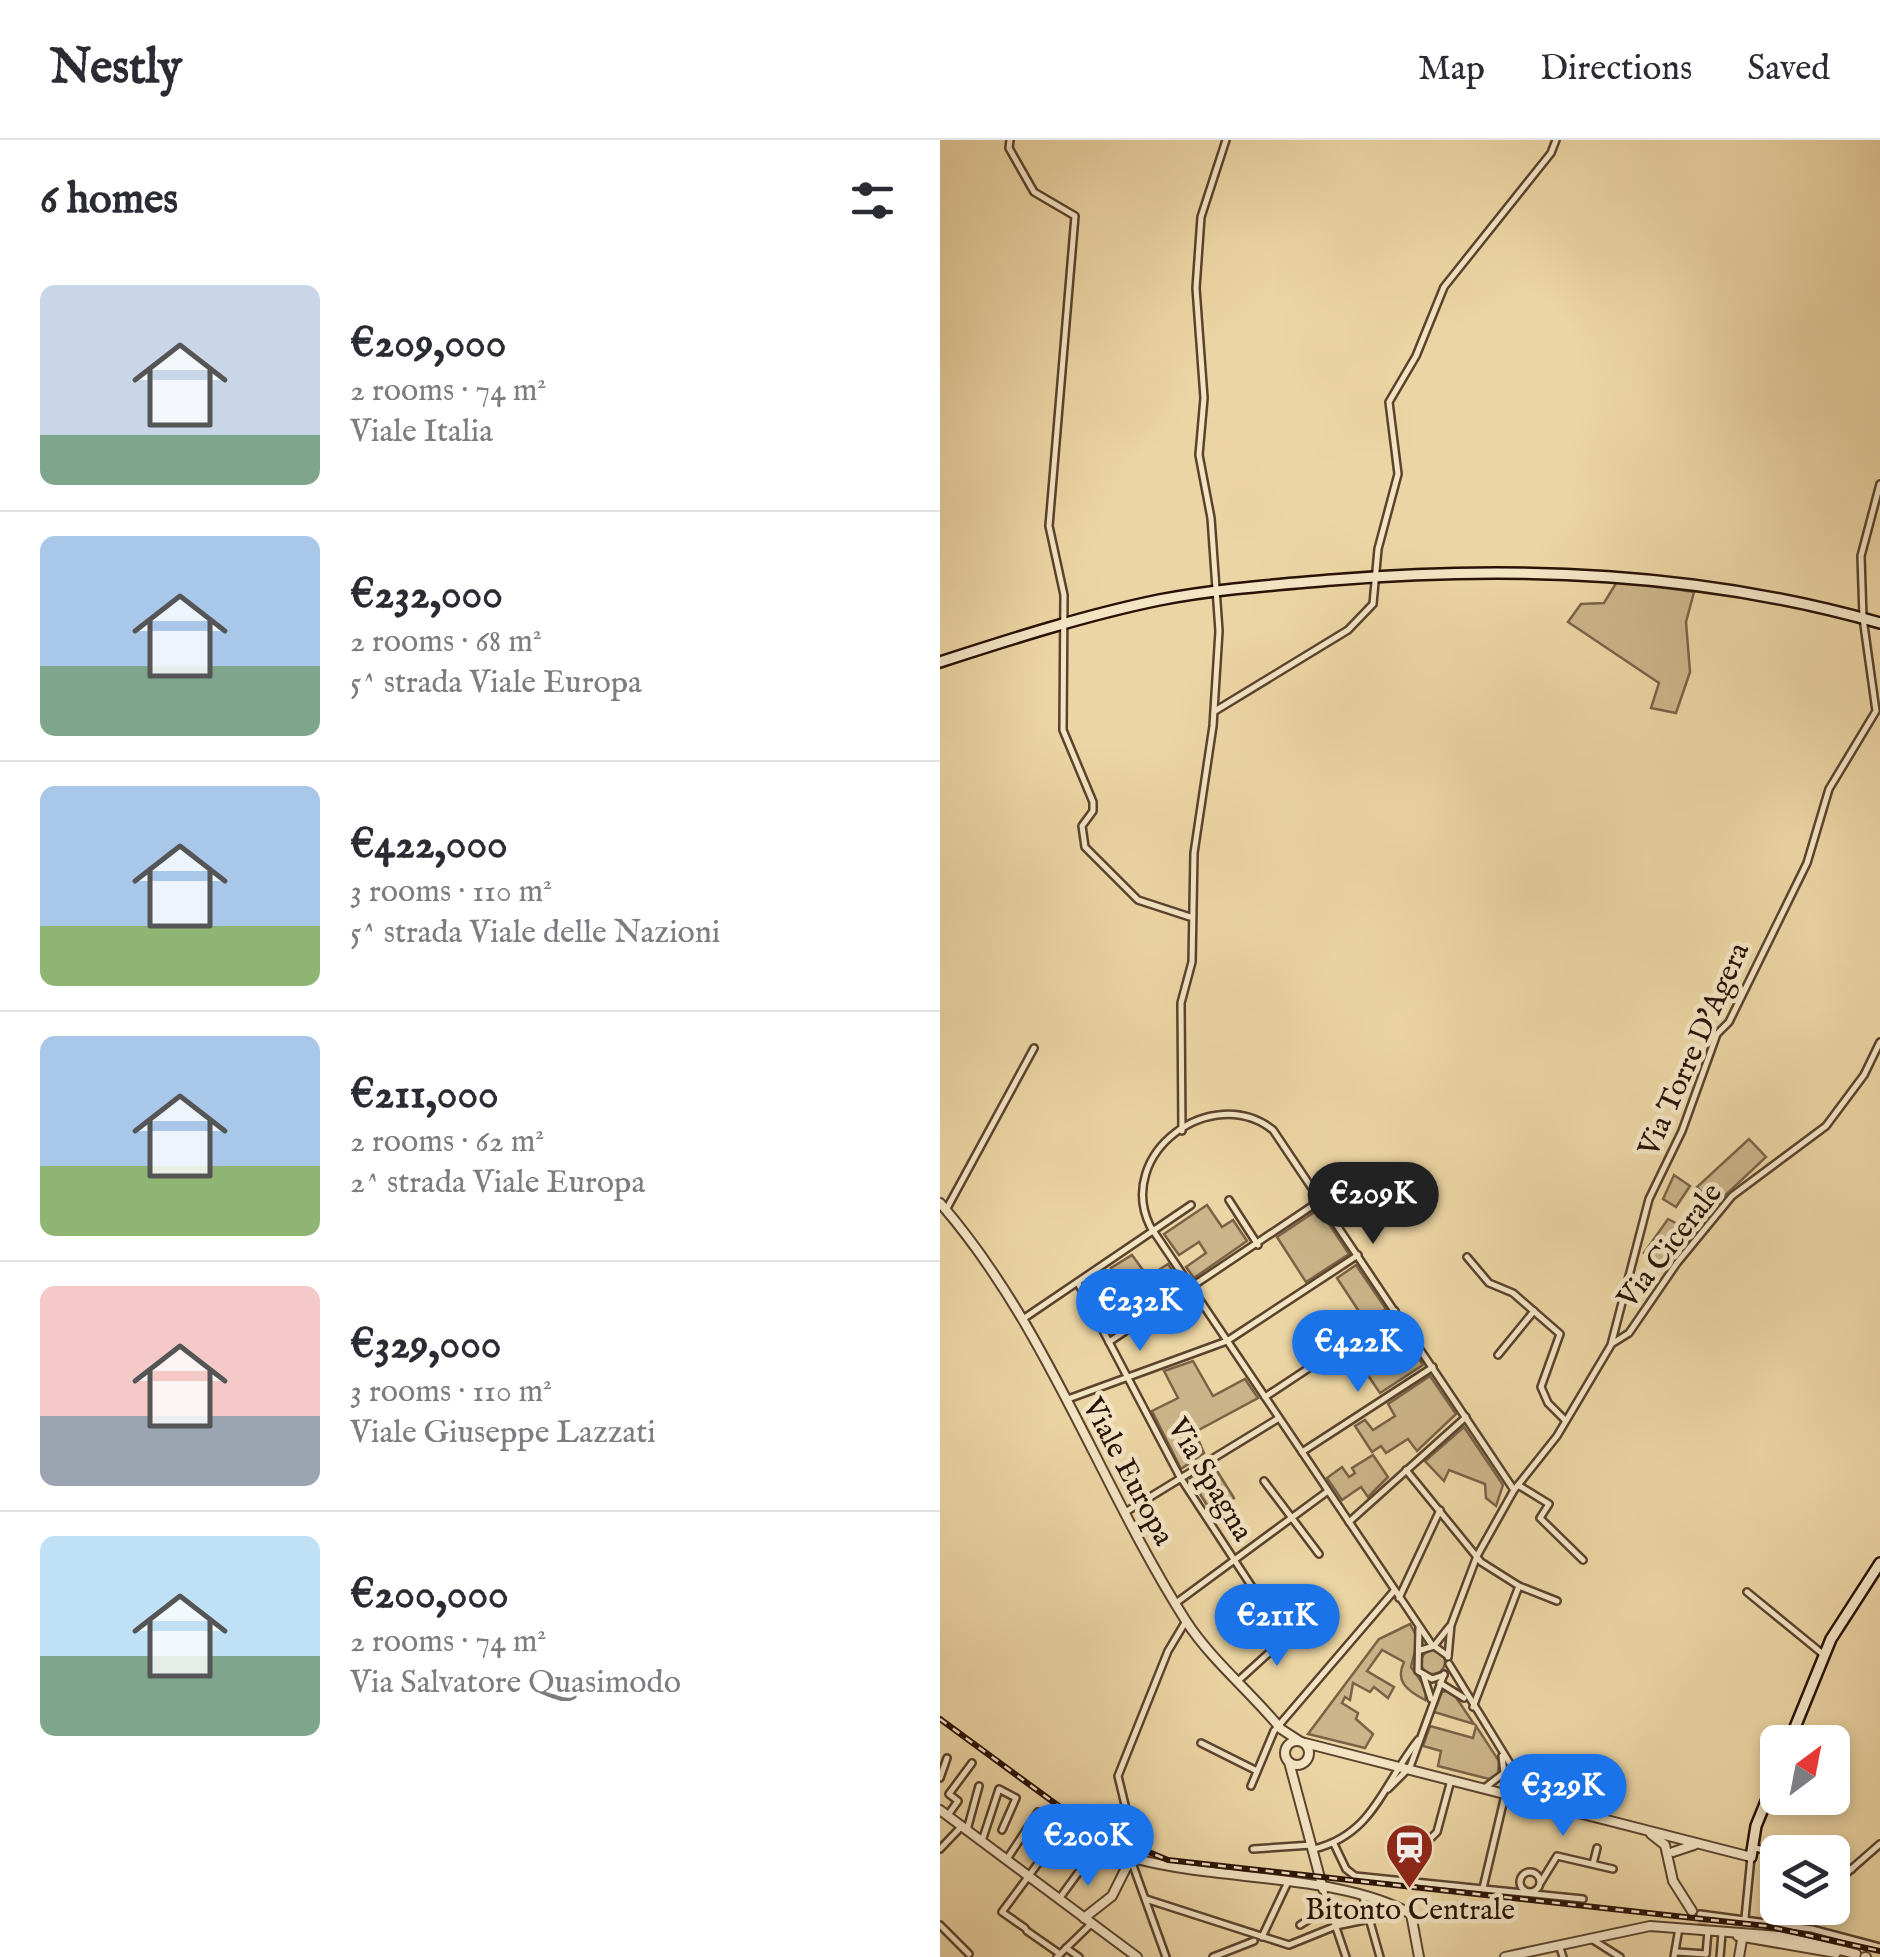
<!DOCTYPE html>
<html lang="en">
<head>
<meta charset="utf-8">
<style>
  :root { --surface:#fff; --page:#f2f2f3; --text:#2b2b33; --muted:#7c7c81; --line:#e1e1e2; --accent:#1a73e8 }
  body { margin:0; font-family:"IM FELL English",serif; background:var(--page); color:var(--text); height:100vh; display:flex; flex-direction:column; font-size:38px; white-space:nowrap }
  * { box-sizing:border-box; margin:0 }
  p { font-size:32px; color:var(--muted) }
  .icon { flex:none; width:55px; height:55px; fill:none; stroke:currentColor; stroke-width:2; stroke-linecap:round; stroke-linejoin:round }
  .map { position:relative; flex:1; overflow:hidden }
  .drawer { display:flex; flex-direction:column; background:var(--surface); width:940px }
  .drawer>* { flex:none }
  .needle { width:65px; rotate:32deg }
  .buttons { position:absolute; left:820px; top:1585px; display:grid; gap:20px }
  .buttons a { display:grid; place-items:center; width:90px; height:90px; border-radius:15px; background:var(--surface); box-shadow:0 5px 15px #0003; font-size:50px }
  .price { position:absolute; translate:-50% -85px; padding:0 22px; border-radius:35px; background:var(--accent); color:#fff; font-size:32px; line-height:65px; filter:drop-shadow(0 2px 5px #0008) }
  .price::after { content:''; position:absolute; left:50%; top:60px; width:30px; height:22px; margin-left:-15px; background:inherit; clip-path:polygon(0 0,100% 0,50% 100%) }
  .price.on { background:#222; color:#fff }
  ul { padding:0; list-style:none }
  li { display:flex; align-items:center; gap:30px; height:250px; padding:0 40px }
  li+li { border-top:2px solid var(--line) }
  li span { display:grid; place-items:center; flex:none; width:280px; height:200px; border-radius:15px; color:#555 }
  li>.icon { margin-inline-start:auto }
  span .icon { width:120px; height:120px; fill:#fffc; stroke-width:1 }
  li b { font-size:42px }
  h2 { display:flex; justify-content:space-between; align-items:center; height:120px; padding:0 40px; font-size:42px }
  header { display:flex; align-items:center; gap:60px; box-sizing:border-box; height:140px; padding:0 50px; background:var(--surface); border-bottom:2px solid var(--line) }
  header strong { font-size:48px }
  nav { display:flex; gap:55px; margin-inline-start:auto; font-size:35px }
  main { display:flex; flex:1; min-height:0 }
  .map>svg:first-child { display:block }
  .green { fill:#cbb489; stroke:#7a6247; stroke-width:2.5 }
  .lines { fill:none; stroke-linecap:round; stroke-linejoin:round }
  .tertiary-tunnel { stroke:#c5ae84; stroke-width:8; stroke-dasharray:8 4; stroke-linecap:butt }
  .minor-casing { stroke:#5a422d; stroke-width:10 }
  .tertiary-casing { stroke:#5a422d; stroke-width:12 }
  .secondary-casing { stroke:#291105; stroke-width:14 }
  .minor { stroke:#f3e4c4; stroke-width:5 }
  .tertiary { stroke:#f3e4c4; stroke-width:8 }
  .secondary { stroke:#f3e4c4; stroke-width:9 }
  .rail-casing { stroke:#291105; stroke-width:6 }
  .rail { stroke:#f3e4c4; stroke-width:2.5; stroke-dasharray:8; stroke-linecap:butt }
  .labels { text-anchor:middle; stroke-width:9; stroke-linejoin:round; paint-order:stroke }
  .street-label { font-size:30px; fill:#291105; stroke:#f3e4c4 }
  .poi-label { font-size:30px; fill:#291105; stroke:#f3e4c4 }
</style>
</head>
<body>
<header>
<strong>Nestly</strong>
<nav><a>Map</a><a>Directions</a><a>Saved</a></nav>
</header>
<main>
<section class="drawer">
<h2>6 homes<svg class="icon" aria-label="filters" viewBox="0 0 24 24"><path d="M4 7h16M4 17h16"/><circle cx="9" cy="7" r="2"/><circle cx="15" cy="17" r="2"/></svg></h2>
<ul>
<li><span style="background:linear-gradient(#c9d6e8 75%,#7fa58c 0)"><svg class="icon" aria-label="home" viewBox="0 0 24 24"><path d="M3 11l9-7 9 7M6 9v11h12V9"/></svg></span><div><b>€209,000</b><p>2 rooms · 74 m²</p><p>Viale Italia</p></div></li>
<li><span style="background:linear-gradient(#a9c7e8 65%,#7fa58c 0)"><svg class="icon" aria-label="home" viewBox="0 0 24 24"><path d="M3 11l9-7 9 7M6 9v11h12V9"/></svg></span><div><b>€232,000</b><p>2 rooms · 68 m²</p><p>5^ strada Viale Europa</p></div></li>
<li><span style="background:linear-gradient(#a9c7e8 70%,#8fb573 0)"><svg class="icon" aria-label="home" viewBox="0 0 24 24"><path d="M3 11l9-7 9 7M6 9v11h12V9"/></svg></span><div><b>€422,000</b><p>3 rooms · 110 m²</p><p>5^ strada Viale delle Nazioni</p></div></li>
<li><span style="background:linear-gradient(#a9c7e8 65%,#8fb573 0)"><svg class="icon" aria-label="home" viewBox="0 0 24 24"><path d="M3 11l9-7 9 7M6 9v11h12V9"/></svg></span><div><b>€211,000</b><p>2 rooms · 62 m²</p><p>2^ strada Viale Europa</p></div></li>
<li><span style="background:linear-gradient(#f6c9c9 65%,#9aa5b1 0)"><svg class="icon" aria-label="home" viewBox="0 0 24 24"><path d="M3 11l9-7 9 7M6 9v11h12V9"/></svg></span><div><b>€329,000</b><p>3 rooms · 110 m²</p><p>Viale Giuseppe Lazzati</p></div></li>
<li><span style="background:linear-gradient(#bfe0f5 60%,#7fa58c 0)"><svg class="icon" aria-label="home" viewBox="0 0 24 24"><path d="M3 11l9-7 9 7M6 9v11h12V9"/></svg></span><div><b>€200,000</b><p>2 rooms · 74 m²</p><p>Via Salvatore Quasimodo</p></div></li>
</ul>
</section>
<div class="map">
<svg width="940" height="1817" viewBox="0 0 940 1817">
  <rect width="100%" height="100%" fill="#ecd5a4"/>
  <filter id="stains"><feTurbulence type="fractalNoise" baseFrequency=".002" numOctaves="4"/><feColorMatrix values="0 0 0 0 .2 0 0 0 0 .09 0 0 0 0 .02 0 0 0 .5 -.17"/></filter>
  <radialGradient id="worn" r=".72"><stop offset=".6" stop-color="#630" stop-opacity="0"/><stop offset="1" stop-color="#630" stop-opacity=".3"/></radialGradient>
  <g class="green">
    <path d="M 678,440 L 754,452 L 746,482 L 750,532 L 736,573 L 711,568 L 719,543 L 628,482 L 641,464 L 664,463 Z"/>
    <path d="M 809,999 L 826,1017 L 774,1066 L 757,1047 Z"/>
    <path d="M 734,1035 L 750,1046 L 736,1067 L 723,1059 Z"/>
    <path d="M 267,1065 L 282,1087 L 293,1080 L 307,1101 L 254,1138 L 246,1127 L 266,1113 L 259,1102 L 239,1115 L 224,1094 Z"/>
    <path d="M 379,1069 L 409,1114 L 366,1142 L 337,1097 Z"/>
    <path d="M 728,1079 L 747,1089 L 722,1124 L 704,1113 Z"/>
    <path d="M 192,1115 L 208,1137 L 228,1124 L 242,1145 L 211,1166 L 196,1144 L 159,1166 L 153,1155 L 178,1141 L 171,1128 Z"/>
    <path d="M 416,1125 L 446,1169 L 426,1182 L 397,1138 Z"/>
    <path d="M 460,1191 L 483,1225 L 440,1253 L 410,1209 L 433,1193 L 441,1204 Z"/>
    <path d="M 253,1221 L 273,1256 L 305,1239 L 318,1258 L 255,1292 L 264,1313 L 241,1329 L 212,1271 L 238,1258 L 224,1231 Z"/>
    <path d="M 490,1236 L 516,1274 L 477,1311 L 468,1299 L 446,1313 L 441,1306 L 432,1312 L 415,1286 L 425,1280 L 433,1290 L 455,1276 L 448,1264 Z"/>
    <path d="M 524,1287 L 563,1345 L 556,1366 L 546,1358 L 545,1344 L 509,1330 L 504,1341 L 485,1321 Z"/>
    <path d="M 433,1315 L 448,1337 L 428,1357 L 421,1347 L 402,1360 L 387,1338 L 402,1327 L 409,1337 L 415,1333 L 412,1328 Z"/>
    <path d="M 272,1323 L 294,1358 L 272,1373 L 250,1338 Z"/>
    <path d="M 470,1484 L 478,1499 L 471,1527 L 487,1550 L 485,1560 C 466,1550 455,1541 464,1522 L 442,1510 L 427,1531 L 454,1547 L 448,1558 L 434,1547 L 430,1552 L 413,1543 L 410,1560 L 405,1557 L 402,1563 L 418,1573 L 416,1579 L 433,1594 L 425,1608 L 368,1594 L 439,1499 Z"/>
    <circle cx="493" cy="1522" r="12"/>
    <path d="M 511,1550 L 534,1584 L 494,1572 L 502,1552 Z"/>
    <path d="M 490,1586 L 533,1598 L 536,1586 L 559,1621 L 558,1634 L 549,1639 L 498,1626 L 501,1611 L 483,1606 Z"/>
  </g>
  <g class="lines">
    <path class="tertiary-tunnel" d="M 752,1771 L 769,1789"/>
    <defs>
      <g id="minor">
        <path d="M 70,0 L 69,8 L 94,52 L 135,76 L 109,386 L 124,455 L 123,590 L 153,662 L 153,671 L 142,686 L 145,707 L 198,760 L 250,777"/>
        <path d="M 275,571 L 408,490 L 433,464 L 438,409 L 458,334 L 449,262 L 476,216 L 504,147 L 611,13 L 616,0"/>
        <path d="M 242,991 L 241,863 L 252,822 L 254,713 L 273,586 L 279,491 L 271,378 L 259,315 L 264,258 L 256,148 L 261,77 L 286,0"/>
        <path d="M 289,1060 L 318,1105"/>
        <path d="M 6,1070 L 94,908"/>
        <path d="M 527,1117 L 549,1143 L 573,1153 L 620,1194 L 601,1247 L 608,1263 L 624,1279"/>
        <path d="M 138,1143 L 240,1337 L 314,1450"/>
        <path d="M 83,1179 L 251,1065"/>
        <path d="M 169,1202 L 381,1060"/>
        <path d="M 673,1203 L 689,1193 L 737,1123 L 792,1056 L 886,986 L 924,935 L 940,902"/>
        <path d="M 558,1215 L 594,1171"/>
        <path d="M 325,1257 L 455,1171"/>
        <path d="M 128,1259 L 287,1201 L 418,1115"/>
        <path d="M 362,1312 L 493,1227"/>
        <path d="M 466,1330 L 541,1422 L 579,1446 L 617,1461"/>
        <path d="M 324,1341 L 379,1414"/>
        <path d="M 578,1345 L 609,1364 L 600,1378 L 643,1420"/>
        <path d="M 184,1373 L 339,1278"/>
        <path d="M 409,1382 L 526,1277"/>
        <path d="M 807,1452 L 884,1515"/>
        <path d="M 459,1458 L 500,1370"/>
        <path d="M 236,1463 L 388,1351"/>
        <path d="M 479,1488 L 478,1531 L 492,1539 L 504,1535"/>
        <path d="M 492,1505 L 210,1086 C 175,1013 272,942 333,990 L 574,1350"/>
        <path d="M 494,1506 L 509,1487"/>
        <path d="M 481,1510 L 494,1506 L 508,1516"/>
        <path d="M 508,1517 L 511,1485 L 537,1416 L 574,1350 L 617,1296 L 671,1205 L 709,1059 L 742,991 L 777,894 L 789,882 L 867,723 L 889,649 L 936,571 L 923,478 L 921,416 L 940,344"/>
        <path d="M 509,1524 L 574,1630 L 571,1653"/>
        <path d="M 484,1537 L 491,1559"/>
        <path d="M 298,1541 L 353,1491"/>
        <path d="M 500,1543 L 524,1558"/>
        <path d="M 533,1567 L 579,1446"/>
        <path d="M 261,1603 L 317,1631"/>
        <path d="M 0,1638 L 7,1618"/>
        <path d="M 311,1646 L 334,1591 L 454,1451"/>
        <path d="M 547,1646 L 564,1633 L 562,1616"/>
        <path d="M 448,1649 L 470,1627 L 504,1534"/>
        <path d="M 8,1675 L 18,1661 L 9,1654 L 32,1623"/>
        <path d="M 27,1690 L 39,1646"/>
        <path d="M 42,1701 L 59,1649 L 76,1658 L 62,1690"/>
        <path d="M 194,1702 L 178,1636 L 228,1511 L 246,1481"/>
        <path d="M 394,1704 L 406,1729 L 415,1736 L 643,1759"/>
        <path d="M 815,1708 L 838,1713"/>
        <path d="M 0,1709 L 22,1686"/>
        <path d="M 313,1709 L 372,1705"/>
        <path d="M 374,1709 C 434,1694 443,1644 478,1600"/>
        <path d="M 67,1719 L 98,1672"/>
        <path d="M 191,1720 L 226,1817"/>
        <path d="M 653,1724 L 657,1708"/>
        <path d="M 892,1725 L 912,1729"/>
        <circle cx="590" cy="1742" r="10"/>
        <path d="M 466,1740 L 471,1718 L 497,1692 L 511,1640"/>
        <path d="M 601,1742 L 617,1716 L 673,1729"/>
        <path d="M 892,1746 L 940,1704"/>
        <path d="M 543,1748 L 566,1651 L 564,1633"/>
        <path d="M 383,1749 L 406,1817"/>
        <path d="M 423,1757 L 440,1817"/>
        <path d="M 119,1759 L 149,1718"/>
        <path d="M 206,1759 L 349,1805 L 396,1786 L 449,1775"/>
        <path d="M 760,1774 L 872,1789 L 940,1807"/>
        <path d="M 805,1778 L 811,1717"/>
        <path d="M 843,1784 L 861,1768"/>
        <path d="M 0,1785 L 29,1814"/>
        <path d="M 360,1785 L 389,1767"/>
        <path d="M 85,1788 L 62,1772 L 105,1714"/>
        <path d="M 87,1791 L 120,1814"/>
        <path d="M 322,1797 L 347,1744"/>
        <path d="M 653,1800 L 680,1817"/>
        <path d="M 619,1805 L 623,1817"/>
        <path d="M 126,1808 L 139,1817"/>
        <path d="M 737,1812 L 766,1814"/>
        <path d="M 766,1814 L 768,1791"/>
        <path d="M 117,1817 L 152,1783"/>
        <path d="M 273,1817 L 314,1801"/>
        <path d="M 734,1817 L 739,1788"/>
        <path d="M 780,1817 L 782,1793"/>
      </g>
      <g id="tertiary">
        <path d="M 0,1063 C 107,1186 159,1344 246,1481 C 272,1521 311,1552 341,1589 L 358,1600"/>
        <circle cx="357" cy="1613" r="12"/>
        <path d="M 365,1603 L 811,1717"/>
        <path d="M 349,1622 L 383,1749"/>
        <path d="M 0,1670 L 197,1817"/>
        <path d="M 711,1694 L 725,1705 L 733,1741 L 752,1771"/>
        <path d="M 733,1712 L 754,1705"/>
        <path d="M 144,1778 L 172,1756 L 189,1722 L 197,1719 C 279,1741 401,1734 471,1774 L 479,1817"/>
        <path d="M 798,1796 L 896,1813"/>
        <path d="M 565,1817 L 710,1786 L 841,1796 L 916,1814"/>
        <path d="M 799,1817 L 802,1800"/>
        <path d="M 925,1817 L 926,1817"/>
      </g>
      <g id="secondary">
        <path d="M 0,522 C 71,499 146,475 219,460 C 276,449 334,445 392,440 C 576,425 761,432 940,483"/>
        <path d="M 849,1602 L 891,1499 L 940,1423"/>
        <path d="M 811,1717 L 816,1686 L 838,1632"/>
      </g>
    </defs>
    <use href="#minor" class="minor-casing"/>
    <use href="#tertiary" class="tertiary-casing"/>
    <use href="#secondary" class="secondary-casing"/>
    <use href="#minor" class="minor"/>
    <use href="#tertiary" class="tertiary"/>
    <use href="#secondary" class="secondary"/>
    <defs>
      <path id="rail" d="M 0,1579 L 146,1686 L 228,1720 L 826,1786 L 940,1811"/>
    </defs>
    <use href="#rail" class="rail-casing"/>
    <use href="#rail" class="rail"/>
  </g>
  <defs>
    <symbol id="station-pin" viewBox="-11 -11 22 30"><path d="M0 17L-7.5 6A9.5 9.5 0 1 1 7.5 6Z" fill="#8f2418" stroke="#f3e4c4"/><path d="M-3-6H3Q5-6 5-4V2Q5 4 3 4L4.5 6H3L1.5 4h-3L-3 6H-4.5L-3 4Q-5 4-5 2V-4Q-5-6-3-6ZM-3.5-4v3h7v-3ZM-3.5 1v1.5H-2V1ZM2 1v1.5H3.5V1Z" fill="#fff"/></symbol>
  </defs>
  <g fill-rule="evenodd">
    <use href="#station-pin" x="442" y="1680" width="55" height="75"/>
  </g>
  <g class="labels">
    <g class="street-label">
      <text transform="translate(753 909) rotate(-66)" y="10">Via Torre D'Agera</text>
      <text transform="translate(729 1105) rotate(-52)" y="10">Via Cicerale</text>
      <text transform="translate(189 1331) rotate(62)" y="10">Viale Europa</text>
      <text transform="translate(271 1339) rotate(59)" y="10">Via Spagna</text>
    </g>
    <g class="poi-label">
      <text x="470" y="1779">Bitonto Centrale</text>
    </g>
  </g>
  <rect width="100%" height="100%" filter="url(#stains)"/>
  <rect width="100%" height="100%" fill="url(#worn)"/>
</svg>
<div class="buttons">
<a><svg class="needle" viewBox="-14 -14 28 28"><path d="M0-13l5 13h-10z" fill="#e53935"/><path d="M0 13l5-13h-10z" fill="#7c7c81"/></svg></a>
<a><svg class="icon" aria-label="layers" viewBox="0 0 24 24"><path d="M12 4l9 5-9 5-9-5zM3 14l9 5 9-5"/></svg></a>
</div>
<b class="price on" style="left:433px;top:1107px">€209K</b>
<b class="price" style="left:200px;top:1214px">€232K</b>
<b class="price" style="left:418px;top:1255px">€422K</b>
<b class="price" style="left:337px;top:1529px">€211K</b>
<b class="price" style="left:623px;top:1699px">€329K</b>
<b class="price" style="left:148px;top:1749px">€200K</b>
</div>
</main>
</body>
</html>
